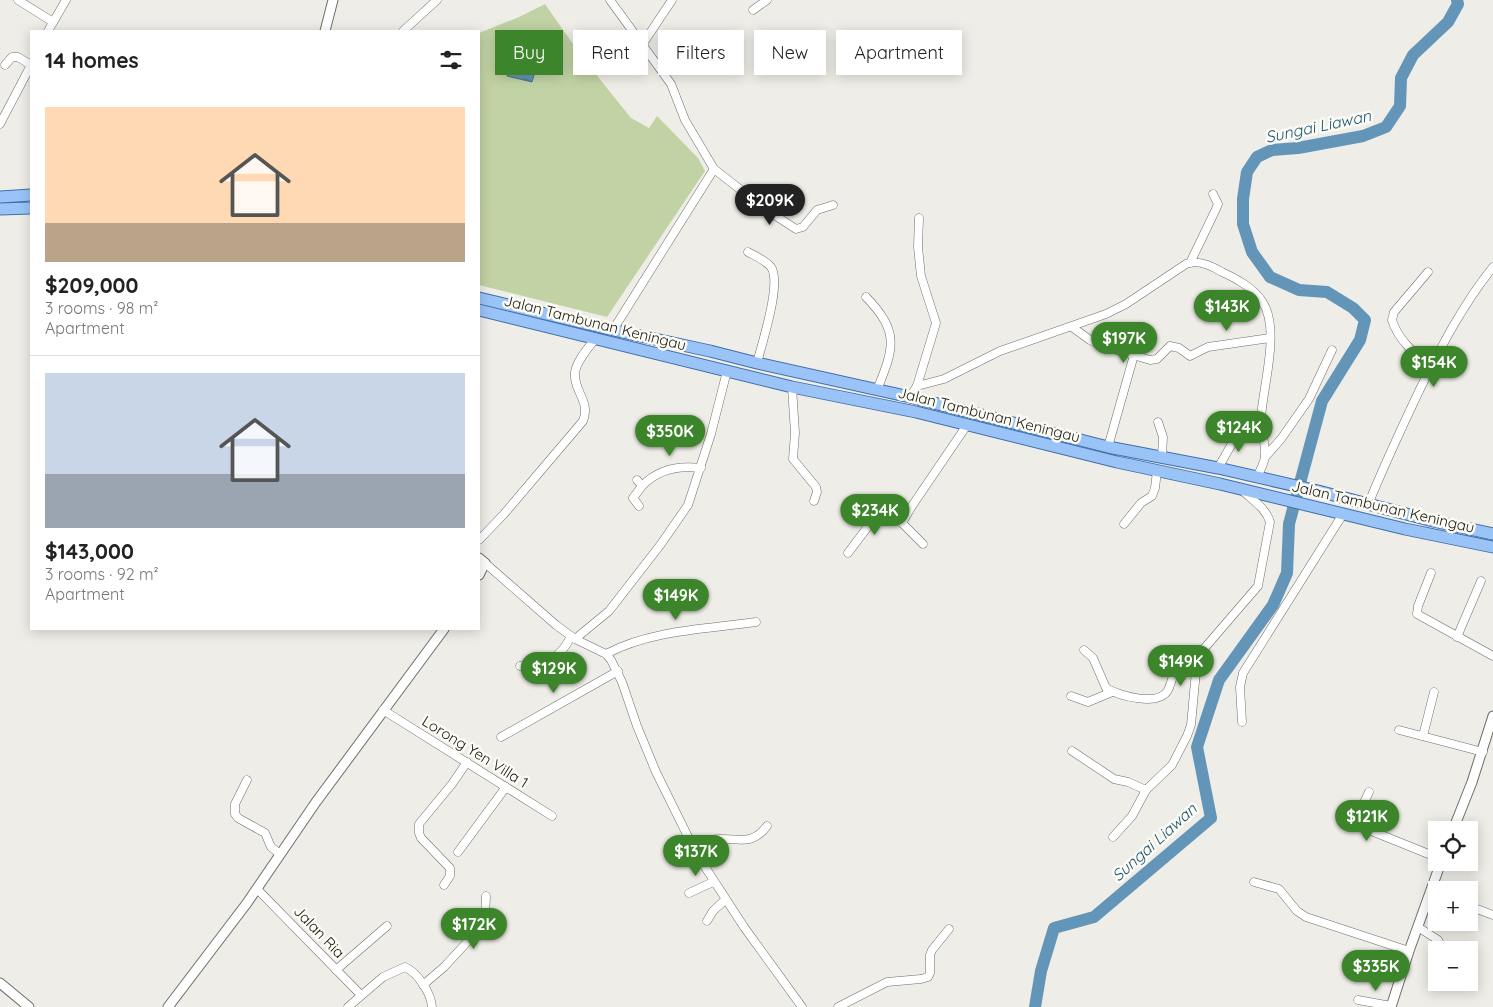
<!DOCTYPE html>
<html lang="en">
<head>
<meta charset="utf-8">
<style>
  :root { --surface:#fff; --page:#f2f2f2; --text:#222; --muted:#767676; --line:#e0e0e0; --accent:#3c852b }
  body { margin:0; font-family:Quicksand,sans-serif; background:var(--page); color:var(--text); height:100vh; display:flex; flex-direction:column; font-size:19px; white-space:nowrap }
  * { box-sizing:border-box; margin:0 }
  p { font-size:16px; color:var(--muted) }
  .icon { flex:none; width:28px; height:28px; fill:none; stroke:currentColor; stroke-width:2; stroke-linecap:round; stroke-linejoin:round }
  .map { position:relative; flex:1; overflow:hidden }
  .side { position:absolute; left:30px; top:30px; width:450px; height:600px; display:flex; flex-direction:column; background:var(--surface); border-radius:0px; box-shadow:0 2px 12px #0003 }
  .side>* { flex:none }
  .hud { position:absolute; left:495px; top:30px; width:475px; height:45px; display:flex; gap:10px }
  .controls { position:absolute; left:1428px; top:821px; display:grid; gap:10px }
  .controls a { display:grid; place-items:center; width:50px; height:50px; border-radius:0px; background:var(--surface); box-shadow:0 2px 12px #0003; font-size:25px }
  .price { position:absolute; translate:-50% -42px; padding:0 11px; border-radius:18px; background:var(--accent); color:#fff; font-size:16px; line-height:32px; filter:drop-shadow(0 1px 2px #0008) }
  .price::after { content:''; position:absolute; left:50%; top:30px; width:15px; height:11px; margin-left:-8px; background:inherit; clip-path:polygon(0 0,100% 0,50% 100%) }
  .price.active { background:#222; color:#fff }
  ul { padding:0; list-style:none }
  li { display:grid; align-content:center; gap:10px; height:265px; padding:0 15px }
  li+li { border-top:1px solid var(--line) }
  li span { display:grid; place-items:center; height:155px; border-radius:0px; color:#555 }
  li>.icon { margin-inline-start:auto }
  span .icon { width:90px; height:90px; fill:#fffc; stroke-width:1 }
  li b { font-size:21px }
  h2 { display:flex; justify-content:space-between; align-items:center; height:60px; padding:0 15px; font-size:21px }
  .pill { padding:0 18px; border-radius:0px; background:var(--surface); box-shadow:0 2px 12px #0003; font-size:18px; line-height:45px }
  .pill.active { background:var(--accent); color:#fff }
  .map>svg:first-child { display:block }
  .pitch { fill:#c1d3a4 }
  .water { fill:url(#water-waves); stroke:#4d7088 }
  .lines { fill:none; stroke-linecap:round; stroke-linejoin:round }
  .river { stroke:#6395b8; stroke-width:12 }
  .minor-casing { stroke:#6f6e68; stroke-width:9 }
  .tertiary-casing { stroke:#6f6e68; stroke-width:11 }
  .primary-casing { stroke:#416fa7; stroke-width:13 }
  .minor { stroke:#fff; stroke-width:8 }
  .tertiary { stroke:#fff; stroke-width:9 }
  .primary { stroke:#9ac4f8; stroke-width:11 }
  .labels { text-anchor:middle; stroke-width:5; stroke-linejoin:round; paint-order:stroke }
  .street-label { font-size:15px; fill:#191917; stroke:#fcfbf4 }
  .water-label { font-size:16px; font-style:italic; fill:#1a5579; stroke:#fcfbf4 }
</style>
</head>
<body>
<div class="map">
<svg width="1493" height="1007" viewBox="0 0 1493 1007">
  <defs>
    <pattern id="water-waves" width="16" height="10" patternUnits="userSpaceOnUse" patternTransform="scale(1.25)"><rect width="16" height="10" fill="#6395b8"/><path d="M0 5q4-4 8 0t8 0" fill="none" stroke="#517995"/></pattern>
  </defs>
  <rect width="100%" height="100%" fill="#efede7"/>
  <path class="pitch" d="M 545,4 L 582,57 L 631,118 L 649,128 L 657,116 L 698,158 L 705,171 L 607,317 L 479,285 L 479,33 L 519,17 Z"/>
  <path class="water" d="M 511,59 L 537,65 L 532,82 L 507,76 Z"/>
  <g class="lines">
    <path class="river" d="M 1035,1007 L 1041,971 L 1054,928 L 1094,917 L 1211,818 L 1197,747 L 1219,680 L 1273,605 L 1287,573 L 1289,524 L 1322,401 L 1360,340 L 1365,320 L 1353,308 L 1327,292 L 1299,290 L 1270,277 L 1252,252 L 1243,224 L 1243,199 L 1247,172 L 1257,157 L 1272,150 L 1298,148 L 1363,136 L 1386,127 L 1400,106 L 1401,78 L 1413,55 L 1448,22 L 1458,4 L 1457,0"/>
    <defs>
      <g id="minor">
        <path d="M 18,0 L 53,22"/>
        <path d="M 610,0 L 671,84 L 685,120 L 714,169 L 613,330"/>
        <path d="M 753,10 L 767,0"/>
        <path d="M 48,31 L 66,0"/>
        <path d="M 403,31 L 437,0"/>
        <path d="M 642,45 L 672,0"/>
        <path d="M 5,65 L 12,57 L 18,57 L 31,65"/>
        <path d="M 0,124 L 31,65"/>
        <path d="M 714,169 L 768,211 L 796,229 L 803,227 L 817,210 L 833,205"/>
        <path d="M 748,252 C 755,256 765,260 771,267 C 782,283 762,343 757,363"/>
        <path d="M 1190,263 L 1216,209 L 1218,204 L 1213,194"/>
        <path d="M 1428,272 L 1394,312 L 1392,320 C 1398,340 1415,354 1431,367"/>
        <path d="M 866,297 C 900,332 894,348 877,390"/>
        <path d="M 1072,327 L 1090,340 L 1103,346 L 1150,360 L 1157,359 L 1170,346 L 1179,348 L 1190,356 L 1208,347 L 1270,338"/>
        <path d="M 917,386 L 936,323 L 921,276 L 918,247 L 919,218"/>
        <path d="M 792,387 L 795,433 L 793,459 L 816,487 L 817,492 L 814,501"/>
        <path d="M 910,397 L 917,386 L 944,379 L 1000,351 L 1106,314 L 1126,304 L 1186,264 C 1198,259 1212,266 1222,272 C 1237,279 1252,287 1262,301 C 1281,329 1263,385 1261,418 C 1260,431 1266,443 1265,455 C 1265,463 1260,470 1257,477"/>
        <path d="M 1158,422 L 1163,437 L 1162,457"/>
        <path d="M 1108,447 L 1134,355"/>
        <path d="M 1265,457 L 1281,439 L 1309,399 L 1332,350"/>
        <path d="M 1218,468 L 1241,428"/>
        <path d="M 637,480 L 642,486 C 658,469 678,465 701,468"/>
        <path d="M 1368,505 C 1384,465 1402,427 1420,389 C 1441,347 1463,304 1493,267"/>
        <path d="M 639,506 L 633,498 L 642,486"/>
        <path d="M 1124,524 L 1141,503 L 1152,496 L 1155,488 L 1157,471"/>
        <path d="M 479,540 L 504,514 L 583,421 C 591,401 573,391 575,372 C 577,360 589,347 596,338"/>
        <path d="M 923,544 L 902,523 L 912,506 L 967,425"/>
        <path d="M 848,553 L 879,512 L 884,512 L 902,523"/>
        <path d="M 485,563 L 556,625 L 575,639 L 606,654 L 611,660 L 622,682 L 637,726 L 656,772 L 696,853 L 744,927 L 802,1007"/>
        <path d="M 1431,573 L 1418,606 L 1417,614 L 1493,656"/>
        <path d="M 1457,637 L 1481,581"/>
        <path d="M 575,639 L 609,611 L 661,544 L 688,505 L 711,434 L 727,371"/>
        <path d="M 1084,650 L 1093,658 L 1106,688 C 1119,696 1159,707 1168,690 C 1173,680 1174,666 1182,657 C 1187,652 1196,651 1203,649"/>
        <path d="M 606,654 C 651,630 706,629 756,622"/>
        <path d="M 520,666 C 543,670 562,656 571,636"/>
        <path d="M 1071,696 L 1088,702 L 1112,692"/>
        <path d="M 383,710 L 552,816"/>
        <path d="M 1242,722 L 1240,687 L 1243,673 L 1343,514"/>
        <path d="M 1399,730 L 1483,752"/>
        <path d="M 1423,736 L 1434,692"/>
        <path d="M 501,737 L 618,671"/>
        <path d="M 1072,751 L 1114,779 L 1128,782 L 1146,790 L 1172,765 L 1187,736 L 1191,725 L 1197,660 L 1202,651 L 1258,586 L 1270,522 C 1266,508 1252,500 1242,490"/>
        <path d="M 247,780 L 235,804 L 235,814 L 238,818 L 265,833 L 271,847 L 280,854"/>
        <path d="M 1369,792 L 1357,818 L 1356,823 L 1359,826 L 1436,857"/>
        <path d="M 1113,837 L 1132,816 L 1146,790"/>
        <path d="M 691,844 C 700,842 710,839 719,839 C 740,838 752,846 767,826"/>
        <path d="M 458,852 L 506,787"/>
        <path d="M 1254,882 L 1279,889 L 1297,911 L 1306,917 L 1409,951"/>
        <path d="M 444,885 L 450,876 L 450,868 L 421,838 L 419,833 L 419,824 L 452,784 L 467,762"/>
        <path d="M 257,889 L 361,995"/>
        <path d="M 689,893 L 713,882"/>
        <path d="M 1469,906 L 1493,915"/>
        <path d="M 707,921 L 713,911 L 725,900"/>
        <path d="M 1418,927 L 1438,940 L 1443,950"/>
        <path d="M 336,970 L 387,926"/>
        <path d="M 423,985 L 444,967 L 481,927 L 485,917 L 486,896"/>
        <path d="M 1358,1000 L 1391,1006"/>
        <path d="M 348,1007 L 383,977 L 405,967 C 418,973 431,993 432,1007"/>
        <path d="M 838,1007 L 887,982 L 921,979 L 928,977 L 930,973 L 930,955 L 932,950 L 949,929"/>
      </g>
      <g id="tertiary">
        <path d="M 325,31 L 333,0"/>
        <path d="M 479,558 L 485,563 L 479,575"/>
        <path d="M 1453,830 L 1472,782 L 1493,716"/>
        <path d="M 0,983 L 29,1007"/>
        <path d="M 168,1007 L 247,903 L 316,802 L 444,629"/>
        <path d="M 1391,1007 L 1409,951 L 1441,862"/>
      </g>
      <g id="primary">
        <path d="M 0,197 L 31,195"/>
        <path d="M 0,209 L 31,208"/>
        <path d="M 479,298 L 613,330 L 710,351 L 757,363 L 910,397 L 1108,447 L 1218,468 L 1318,491 L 1433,521 L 1493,534"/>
        <path d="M 479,310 L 792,387 L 916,412 L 1117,462 L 1220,484 L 1405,529 L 1493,547"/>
      </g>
    </defs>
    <use href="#minor" class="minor-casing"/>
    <use href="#tertiary" class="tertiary-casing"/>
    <use href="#primary" class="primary-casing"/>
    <use href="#minor" class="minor"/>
    <use href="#tertiary" class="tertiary"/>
    <use href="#primary" class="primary"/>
  </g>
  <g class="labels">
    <g class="street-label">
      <text transform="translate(595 323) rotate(14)" y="5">Jalan Tambunan Keningau</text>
      <text transform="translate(989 415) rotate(14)" y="5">Jalan Tambunan Keningau</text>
      <text transform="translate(1383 507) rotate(13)" y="5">Jalan Tambunan Keningau</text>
      <text transform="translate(475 752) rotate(32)" y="5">Lorong Yen Villa 1</text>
      <text transform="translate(319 932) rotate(46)" y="5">Jalan Ria</text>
    </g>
    <g class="water-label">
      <text transform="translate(1318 126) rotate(-12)" y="6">Sungai Liawan</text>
      <text transform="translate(1154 842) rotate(-42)" y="6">Sungai Liawan</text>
    </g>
  </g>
</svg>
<div class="controls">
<a><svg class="icon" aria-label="locate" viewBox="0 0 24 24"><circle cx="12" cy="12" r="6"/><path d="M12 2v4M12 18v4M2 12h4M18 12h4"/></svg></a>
<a>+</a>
<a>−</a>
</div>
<b class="price active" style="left:770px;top:226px">$209K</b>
<b class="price" style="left:1227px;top:332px">$143K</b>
<b class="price" style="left:1124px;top:364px">$197K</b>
<b class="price" style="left:1434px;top:388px">$154K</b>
<b class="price" style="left:1239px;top:453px">$124K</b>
<b class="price" style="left:670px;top:457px">$350K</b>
<b class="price" style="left:875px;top:536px">$234K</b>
<b class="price" style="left:676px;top:621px">$149K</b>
<b class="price" style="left:1181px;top:687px">$149K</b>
<b class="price" style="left:554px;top:694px">$129K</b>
<b class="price" style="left:1367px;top:842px">$121K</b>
<b class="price" style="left:696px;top:877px">$137K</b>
<b class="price" style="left:474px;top:950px">$172K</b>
<b class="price" style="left:1376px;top:992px">$335K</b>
<div class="hud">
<a class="pill active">Buy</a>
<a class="pill">Rent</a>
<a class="pill">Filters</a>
<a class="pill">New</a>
<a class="pill">Apartment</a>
</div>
<section class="side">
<h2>14 homes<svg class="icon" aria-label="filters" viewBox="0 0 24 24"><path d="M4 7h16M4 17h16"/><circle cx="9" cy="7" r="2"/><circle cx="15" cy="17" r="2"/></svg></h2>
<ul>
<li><span style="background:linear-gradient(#ffd9b3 75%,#b9a48a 0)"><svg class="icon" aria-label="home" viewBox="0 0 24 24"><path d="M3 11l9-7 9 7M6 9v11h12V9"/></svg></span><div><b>$209,000</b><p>3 rooms · 98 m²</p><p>Apartment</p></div></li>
<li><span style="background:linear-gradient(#c9d6e8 65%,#9aa5b1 0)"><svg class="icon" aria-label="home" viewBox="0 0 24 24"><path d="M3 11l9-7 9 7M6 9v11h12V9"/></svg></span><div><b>$143,000</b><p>3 rooms · 92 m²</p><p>Apartment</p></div></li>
</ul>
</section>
</div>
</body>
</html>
